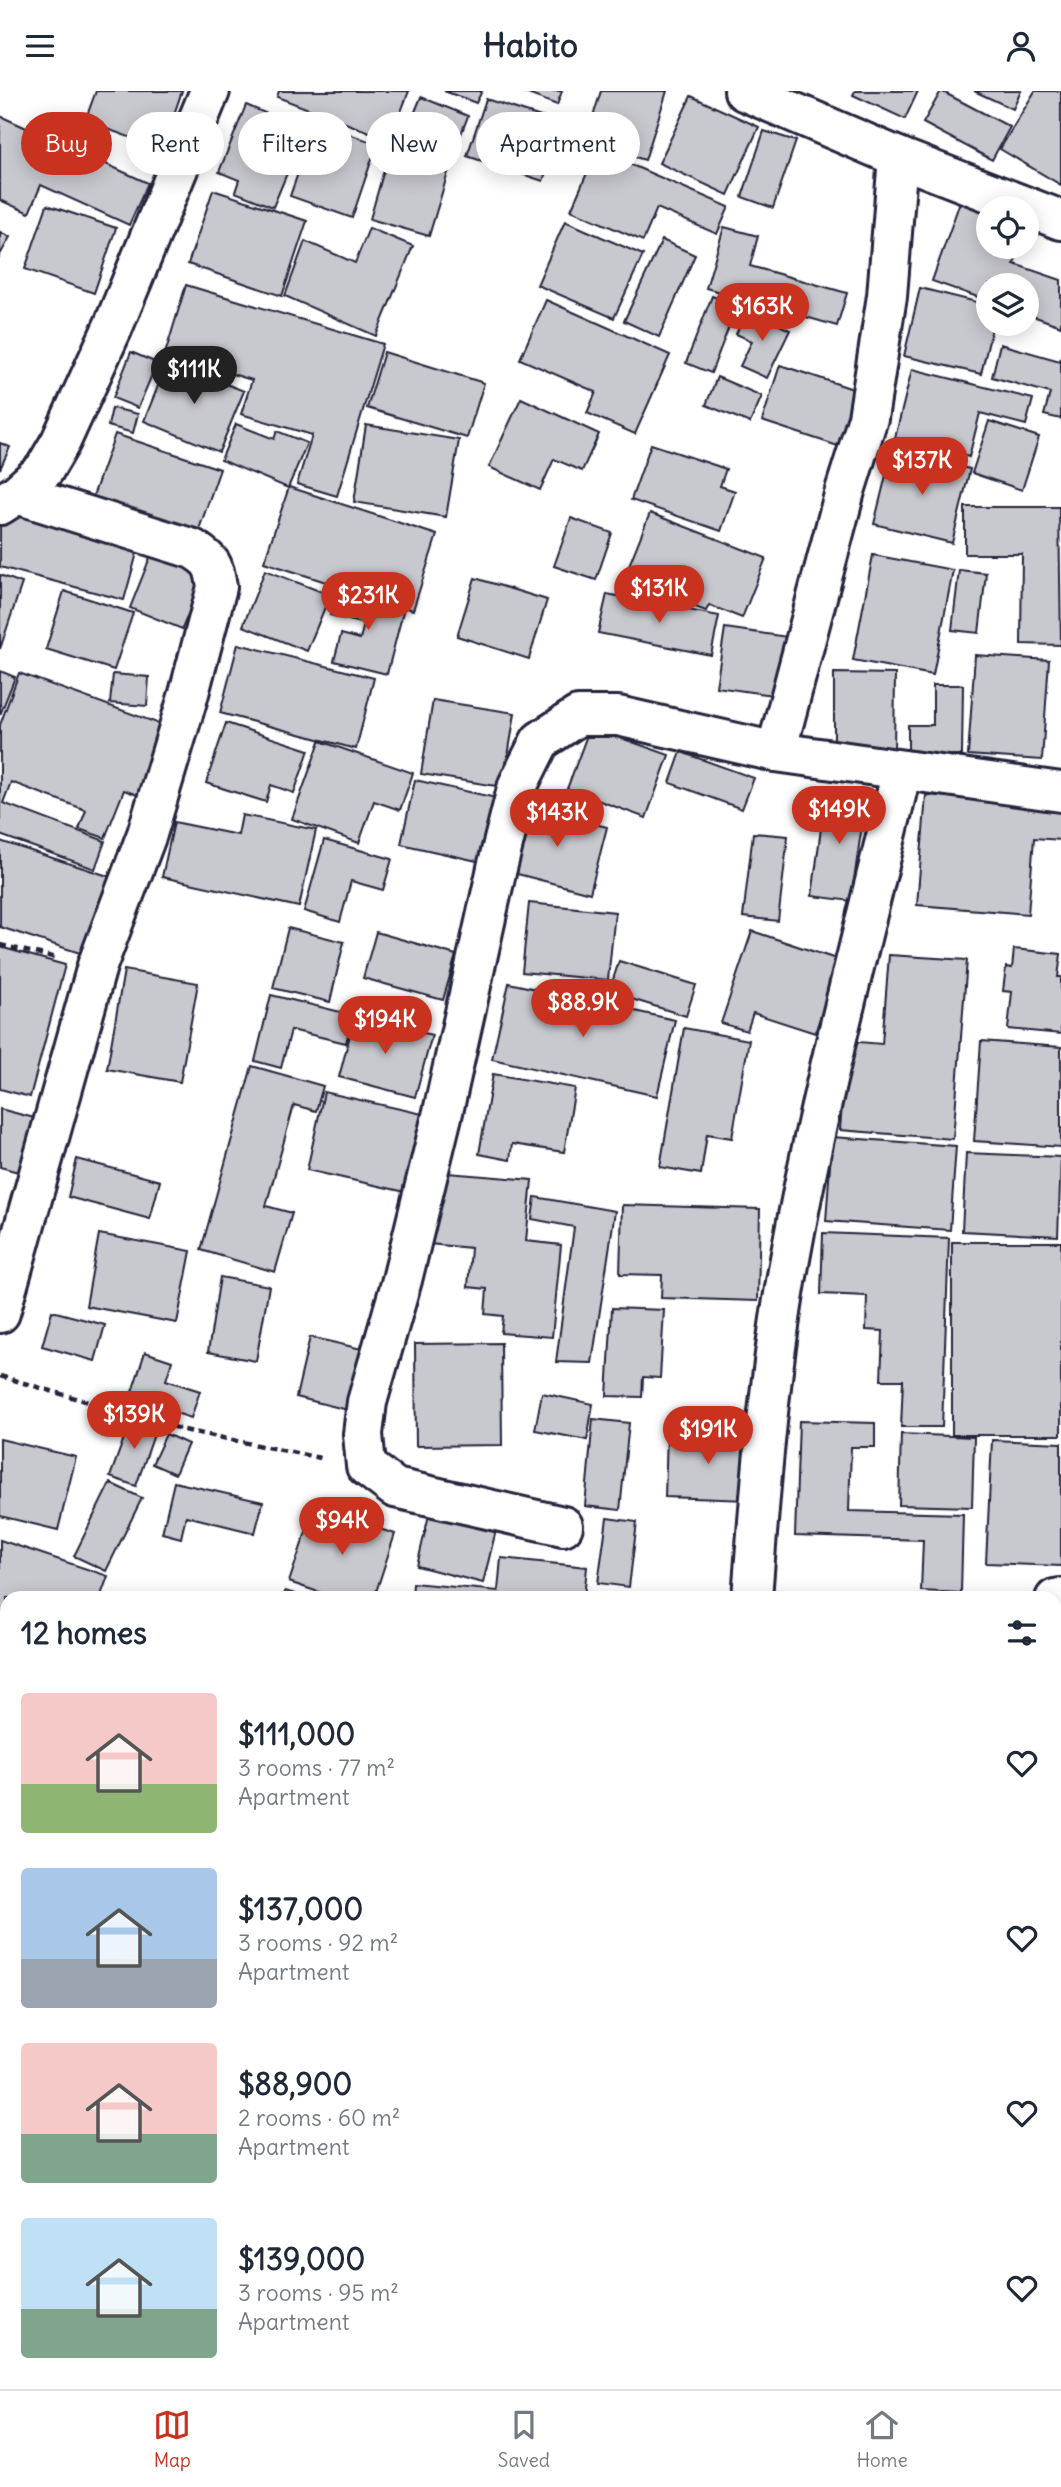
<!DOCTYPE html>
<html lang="en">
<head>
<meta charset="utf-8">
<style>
  :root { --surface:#fff; --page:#f6f6f7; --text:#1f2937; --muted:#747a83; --line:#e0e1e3; --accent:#c8321e }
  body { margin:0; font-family:Delius,sans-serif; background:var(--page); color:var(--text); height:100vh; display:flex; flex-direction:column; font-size:26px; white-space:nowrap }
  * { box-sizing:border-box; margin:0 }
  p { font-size:23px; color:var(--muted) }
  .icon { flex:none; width:38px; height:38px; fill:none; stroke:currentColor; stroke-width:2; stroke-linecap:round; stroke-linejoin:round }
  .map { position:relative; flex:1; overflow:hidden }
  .drawer { position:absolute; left:0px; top:1500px; width:1062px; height:800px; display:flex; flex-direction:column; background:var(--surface); border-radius:21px 21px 0 0; box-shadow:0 4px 18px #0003 }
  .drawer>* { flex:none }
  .banner { position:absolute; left:21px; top:21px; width:700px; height:63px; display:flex; gap:14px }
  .buttons { position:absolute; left:976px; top:105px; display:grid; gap:14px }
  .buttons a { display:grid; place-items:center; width:63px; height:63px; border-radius:50%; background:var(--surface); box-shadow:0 4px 18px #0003; font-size:35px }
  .price { position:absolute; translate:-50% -60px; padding:0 16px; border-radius:24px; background:var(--accent); color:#fff; font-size:23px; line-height:46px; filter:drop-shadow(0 2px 4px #0008) }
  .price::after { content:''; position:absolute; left:50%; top:42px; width:21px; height:16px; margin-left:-10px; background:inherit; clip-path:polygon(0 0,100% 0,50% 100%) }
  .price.selected { background:#222; color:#fff }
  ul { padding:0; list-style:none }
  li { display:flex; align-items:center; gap:21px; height:175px; padding:0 21px }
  li span { display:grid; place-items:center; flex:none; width:196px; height:140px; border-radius:7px; color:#555 }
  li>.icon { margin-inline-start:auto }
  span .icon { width:84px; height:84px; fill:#fffc; stroke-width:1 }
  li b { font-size:30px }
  h2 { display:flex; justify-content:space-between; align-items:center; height:84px; padding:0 21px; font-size:30px }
  .chip { padding:0 24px; border-radius:32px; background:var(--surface); box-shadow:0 4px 18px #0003; font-size:24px; line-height:63px }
  .chip.selected { background:var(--accent); color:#fff }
  header { display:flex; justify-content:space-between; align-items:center; height:91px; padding:0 21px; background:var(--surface); font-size:32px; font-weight:700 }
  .tabs { display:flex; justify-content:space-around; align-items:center; height:98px; border-top:2px solid var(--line); background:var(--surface); font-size:19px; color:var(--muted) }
  .tabs a { display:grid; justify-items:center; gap:4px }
  .tabs .selected { color:var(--accent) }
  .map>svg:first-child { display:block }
  .building { fill:#c8c8cf; stroke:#22223b; stroke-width:2 }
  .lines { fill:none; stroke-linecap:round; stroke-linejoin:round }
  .minor-casing { stroke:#22223b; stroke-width:44 }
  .path { stroke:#22223b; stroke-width:4.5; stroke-dasharray:7 5; stroke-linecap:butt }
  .minor { stroke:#fff; stroke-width:38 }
</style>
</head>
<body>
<header><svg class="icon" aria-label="menu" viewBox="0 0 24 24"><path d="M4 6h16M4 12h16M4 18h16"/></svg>Habito<svg class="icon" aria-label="person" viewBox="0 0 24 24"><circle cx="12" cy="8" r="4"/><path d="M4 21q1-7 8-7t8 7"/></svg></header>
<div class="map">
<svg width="1061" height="2298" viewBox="0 0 1061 2298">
  <rect width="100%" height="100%" fill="#fff"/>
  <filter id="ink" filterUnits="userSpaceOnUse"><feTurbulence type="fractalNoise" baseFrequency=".0143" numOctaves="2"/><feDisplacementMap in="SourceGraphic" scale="14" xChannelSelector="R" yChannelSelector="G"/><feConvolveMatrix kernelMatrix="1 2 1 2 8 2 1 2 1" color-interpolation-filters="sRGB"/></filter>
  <g filter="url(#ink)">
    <g class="building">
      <path d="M 96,0 L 182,0 L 162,58 L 85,30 Z"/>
      <path d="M 279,0 L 409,0 L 390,49 L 277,6 Z"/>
      <path d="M 444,0 L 482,0 L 476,12 Z"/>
      <path d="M 520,0 L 562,0 L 557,14 Z"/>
      <path d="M 601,0 L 667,0 L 645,69 L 585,51 Z"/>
      <path d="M 855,0 L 918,0 L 905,28 L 853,4 Z"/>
      <path d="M 941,0 L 1010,36 L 992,69 L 923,32 Z"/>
      <path d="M 974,0 L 1021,0 L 1013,18 Z"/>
      <path d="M 1035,0 L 1061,0 L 1061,94 L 1000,58 Z"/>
      <path d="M 691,5 L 759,36 L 728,104 L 659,72 Z"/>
      <path d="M 421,6 L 468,25 L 451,69 L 403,50 Z"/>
      <path d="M 486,8 L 562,33 L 543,90 L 467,65 Z"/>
      <path d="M 246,14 L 305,39 L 273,116 L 235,101 L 239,89 L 219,81 Z"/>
      <path d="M 0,25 L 148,92 L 129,134 L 41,94 L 29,122 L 0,109 Z"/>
      <path d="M 316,31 L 377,53 L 352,127 L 290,105 Z"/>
      <path d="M 764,40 L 796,50 L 773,117 L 742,106 Z"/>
      <path d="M 390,58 L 450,75 L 429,145 L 370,128 Z"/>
      <path d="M 597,59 L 729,116 L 717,143 L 657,117 L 643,150 L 571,119 Z"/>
      <path d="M 213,99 L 307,130 L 282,205 L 188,173 Z"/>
      <path d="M 962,105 L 989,117 L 989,156 L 1020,156 L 1014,173 L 1061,189 L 1061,235 L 1027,223 L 1027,194 L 989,194 L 989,210 L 932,190 Z"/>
      <path d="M 47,114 L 116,137 L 94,202 L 25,178 Z"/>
      <path d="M 565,130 L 643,164 L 614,227 L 537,194 Z"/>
      <path d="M 724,136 L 758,145 L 750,175 L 847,202 L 837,235 L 706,197 Z"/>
      <path d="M 369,137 L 413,155 L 376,245 L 285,205 L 305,150 L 355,172 Z"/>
      <path d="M 0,141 L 10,146 L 0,164 Z"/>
      <path d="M 662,149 L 695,164 L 659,246 L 624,230 Z"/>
      <path d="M 186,194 L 383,253 L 337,405 L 297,393 L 312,344 L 241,323 L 252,289 L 165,263 Z"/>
      <path d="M 920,197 L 989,214 L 989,233 L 993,233 L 981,283 L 904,265 Z"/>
      <path d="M 712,205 L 737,215 L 711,282 L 686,272 Z"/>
      <path d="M 546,209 L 670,264 L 635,343 L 587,322 L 596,301 L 520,268 Z"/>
      <path d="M 747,219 L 790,239 L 767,287 L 740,275 L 752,250 L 736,243 Z"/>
      <path d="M 1000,253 L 1060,270 L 1061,266 L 1061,328 L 1044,324 L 1050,302 L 992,286 Z"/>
      <path d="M 131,261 L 157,272 L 138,317 L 113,307 Z"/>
      <path d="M 384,261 L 484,292 L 467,347 L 367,317 Z"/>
      <path d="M 168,270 L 244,300 L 219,361 L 144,330 Z"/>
      <path d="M 780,274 L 862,301 L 844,357 L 762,330 Z"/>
      <path d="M 912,278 L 1033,308 L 1026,334 L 980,322 L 969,366 L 895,347 Z"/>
      <path d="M 717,286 L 762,305 L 750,332 L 706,314 Z"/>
      <path d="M 521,307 L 599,343 L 582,380 L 554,368 L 540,399 L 489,376 Z"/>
      <path d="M 112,317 L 138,323 L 133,342 L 108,335 Z"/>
      <path d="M 989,330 L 1039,346 L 1022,399 L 972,382 Z"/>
      <path d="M 236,333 L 274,348 L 277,340 L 307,352 L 288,397 L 221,369 Z"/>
      <path d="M 366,334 L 459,349 L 446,426 L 354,411 Z"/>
      <path d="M 115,343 L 220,378 L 196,447 L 91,411 Z"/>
      <path d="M 0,352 L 10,356 L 0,378 Z"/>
      <path d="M 651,353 L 726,378 L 720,395 L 735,400 L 721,440 L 631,409 Z"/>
      <path d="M 892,360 L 970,378 L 952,452 L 874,433 Z"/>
      <path d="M 289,396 L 437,444 L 413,519 L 264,471 Z"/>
      <path d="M 965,416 L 1059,416 L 1061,554 L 1021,553 L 1022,463 L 965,463 Z"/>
      <path d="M 0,419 L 139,455 L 124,509 L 0,476 Z"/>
      <path d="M 650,422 L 766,467 L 742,527 L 709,514 L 706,520 L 673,508 L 678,496 L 628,477 Z"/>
      <path d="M 571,427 L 612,442 L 596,489 L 554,475 Z"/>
      <path d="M 153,459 L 205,480 L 182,538 L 130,517 Z"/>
      <path d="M 873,464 L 953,479 L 933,584 L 853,569 Z"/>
      <path d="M 265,479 L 330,504 L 307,560 L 243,535 Z"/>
      <path d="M 959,479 L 986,482 L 979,542 L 952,539 Z"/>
      <path d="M 0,484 L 22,492 L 0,558 Z"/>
      <path d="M 475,487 L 547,509 L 529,568 L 457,545 Z"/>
      <path d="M 64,500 L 133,522 L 114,579 L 46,558 Z"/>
      <path d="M 337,500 L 404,517 L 387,583 L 334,570 L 341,543 L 360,548 L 364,533 L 330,524 Z"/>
      <path d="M 607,503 L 719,525 L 711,564 L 598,542 Z"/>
      <path d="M 725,537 L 795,547 L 787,606 L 716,596 Z"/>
      <path d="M 238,553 L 374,587 L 356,658 L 220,622 Z"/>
      <path d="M 975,564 L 1049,569 L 1042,669 L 968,664 Z"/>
      <path d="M 0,580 L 15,586 L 0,624 Z"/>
      <path d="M 19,582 L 174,638 L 148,708 L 124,699 L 105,747 L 79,738 L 86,719 L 11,691 L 3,712 L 105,750 L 95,778 L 0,744 L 0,634 Z"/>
      <path d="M 834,582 L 895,583 L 894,661 L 834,661 Z"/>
      <path d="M 113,583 L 149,586 L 147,615 L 110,612 Z"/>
      <path d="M 933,594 L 963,594 L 962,664 L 908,664 L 908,634 L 933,634 Z"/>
      <path d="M 433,609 L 515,622 L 503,696 L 421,683 Z"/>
      <path d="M 226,632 L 309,659 L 294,702 L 271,694 L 266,711 L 206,692 Z"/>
      <path d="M 590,636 L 669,664 L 646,727 L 567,698 Z"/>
      <path d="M 320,650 L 413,682 L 400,719 L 374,710 L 359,752 L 292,728 Z"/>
      <path d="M 681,661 L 754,687 L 742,718 L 670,692 Z"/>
      <path d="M 415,689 L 501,708 L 486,772 L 401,753 Z"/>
      <path d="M 826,700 L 866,706 L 851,810 L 812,805 Z"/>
      <path d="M 926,704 L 1061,715 L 1061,749 L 1034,747 L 1028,823 L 917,814 Z"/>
      <path d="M 523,715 L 607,736 L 590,802 L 506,780 Z"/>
      <path d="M 242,724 L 316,739 L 299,816 L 162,786 L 174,731 L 238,744 Z"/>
      <path d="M 753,742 L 788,745 L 778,830 L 743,826 Z"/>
      <path d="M 324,749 L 392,768 L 383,799 L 351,790 L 340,831 L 304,820 Z"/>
      <path d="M 0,750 L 111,786 L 86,864 L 0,836 Z"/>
      <path d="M 529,812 L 615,821 L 608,889 L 522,881 Z"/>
      <path d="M 288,837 L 344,851 L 330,911 L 273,897 Z"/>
      <path d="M 752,840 L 839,869 L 815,942 L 753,922 L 747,940 L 721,932 Z"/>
      <path d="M 376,841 L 456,864 L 443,909 L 363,887 Z"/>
      <path d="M 0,856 L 65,874 L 30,1006 L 0,998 Z"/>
      <path d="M 1014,858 L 1061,863 L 1058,886 L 1061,886 L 1061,943 L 1008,938 L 1012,901 L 1003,900 L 1006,876 L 1012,877 Z"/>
      <path d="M 889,864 L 967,869 L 953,1048 L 840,1039 L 847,950 L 882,953 Z"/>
      <path d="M 619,870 L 696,894 L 686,925 L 609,901 Z"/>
      <path d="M 124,879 L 198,892 L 180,991 L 107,978 Z"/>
      <path d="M 509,892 L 675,929 L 657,1005 L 492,968 Z"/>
      <path d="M 271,904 L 353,924 L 346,952 L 291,939 L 281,977 L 255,970 Z"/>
      <path d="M 355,925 L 432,944 L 415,1006 L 339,986 Z"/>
      <path d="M 684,937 L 749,949 L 732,1047 L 707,1043 L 701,1083 L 660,1076 Z"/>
      <path d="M 981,950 L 1061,956 L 1061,1056 L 974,1050 Z"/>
      <path d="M 252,975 L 323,995 L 316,1020 L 294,1014 L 266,1115 L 292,1122 L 275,1181 L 201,1159 Z"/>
      <path d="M 493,983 L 575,997 L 564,1061 L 512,1053 L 510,1069 L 479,1063 Z"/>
      <path d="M 324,1001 L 427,1024 L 410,1102 L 307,1079 Z"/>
      <path d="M 0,1018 L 38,1028 L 22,1082 L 0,1076 Z"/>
      <path d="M 832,1046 L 956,1055 L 950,1139 L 826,1130 Z"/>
      <path d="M 966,1062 L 1061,1066 L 1058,1145 L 962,1140 Z"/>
      <path d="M 77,1068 L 160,1090 L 150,1128 L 68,1106 Z"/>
      <path d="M 435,1081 L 532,1089 L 526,1150 L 561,1154 L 552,1246 L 501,1242 L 503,1225 L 485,1223 L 487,1198 L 468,1196 L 471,1157 L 429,1153 Z"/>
      <path d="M 535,1106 L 615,1120 L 592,1272 L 556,1271 L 574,1136 L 532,1128 Z"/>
      <path d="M 622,1114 L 760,1118 L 758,1210 L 661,1207 L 662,1184 L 620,1183 Z"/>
      <path d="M 823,1142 L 949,1147 L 942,1336 L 901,1336 L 903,1289 L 881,1289 L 883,1240 L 866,1239 L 867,1205 L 821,1203 Z"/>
      <path d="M 99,1143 L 191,1160 L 177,1232 L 86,1215 Z"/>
      <rect x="952" y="1151" width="109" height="193"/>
      <path d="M 220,1186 L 269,1195 L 256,1270 L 208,1261 Z"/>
      <path d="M 612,1217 L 664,1219 L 660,1287 L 643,1286 L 642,1306 L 607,1305 Z"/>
      <path d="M 52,1220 L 105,1234 L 95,1270 L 42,1255 Z"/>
      <path d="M 310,1246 L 366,1259 L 352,1320 L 296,1306 Z"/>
      <path d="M 501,1252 L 502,1354 L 416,1355 L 415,1253 Z"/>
      <path d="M 145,1261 L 172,1270 L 166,1289 L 200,1300 L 191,1327 L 130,1307 Z"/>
      <path d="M 542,1302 L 593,1313 L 587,1349 L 535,1339 Z"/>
      <path d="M 132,1325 L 157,1335 L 136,1395 L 110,1386 Z"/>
      <path d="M 593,1328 L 629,1332 L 620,1419 L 585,1415 Z"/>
      <path d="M 799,1330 L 875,1332 L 875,1356 L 851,1356 L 849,1420 L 963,1423 L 961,1502 L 921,1500 L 923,1449 L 795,1445 Z"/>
      <path d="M 667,1342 L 751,1345 L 748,1409 L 665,1406 Z"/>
      <path d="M 166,1343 L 188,1353 L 175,1383 L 152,1373 Z"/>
      <path d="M 901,1343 L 974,1346 L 972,1416 L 899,1414 Z"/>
      <path d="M 0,1348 L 76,1366 L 58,1439 L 0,1425 Z"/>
      <path d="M 992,1349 L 1061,1352 L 1061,1475 L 986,1472 Z"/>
      <path d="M 174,1391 L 263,1411 L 255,1442 L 186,1425 L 181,1447 L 162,1442 Z"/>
      <path d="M 110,1392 L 142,1407 L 106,1480 L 74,1465 Z"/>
      <path d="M 432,1411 L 499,1427 L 483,1492 L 417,1475 Z"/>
      <path d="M 314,1417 L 395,1443 L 374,1507 L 336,1507 L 289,1491 Z"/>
      <path d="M 607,1427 L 637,1431 L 629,1496 L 598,1492 Z"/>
      <path d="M 0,1449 L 108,1485 L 100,1507 L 7,1507 L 7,1537 L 0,1535 Z"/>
      <path d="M 501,1467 L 587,1476 L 584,1507 L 412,1507 L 413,1492 L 498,1500 Z"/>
      <path d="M 285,1500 L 308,1507 L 283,1507 Z"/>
      <path d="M 1055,1521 L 1061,1521 L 1061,1603 L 1055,1604 Z"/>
      <path d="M 0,1556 L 7,1558 L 7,1634 L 0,1632 Z"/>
      <path d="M 1055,1683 L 1061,1683 L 1061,1716 L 1055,1715 Z"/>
      <rect x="0" y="1774" width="7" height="30"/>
      <path d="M 1055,2065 L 1061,2067 L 1061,2124 L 1055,2122 Z"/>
      <path d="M 1055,2142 L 1061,2143 L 1061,2254 L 1055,2253 Z"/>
      <path d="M 0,2157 L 7,2163 L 7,2238 L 0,2232 Z"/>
      <path d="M 1055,2270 L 1061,2274 L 1061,2298 L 1036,2298 L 1028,2292 L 1055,2292 Z"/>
      <path d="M 150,2292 L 164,2292 L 169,2298 L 145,2298 Z"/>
      <path d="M 424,2292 L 435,2292 L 444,2298 L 420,2298 Z"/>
      <path d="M 727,2292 L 795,2292 L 792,2298 L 733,2298 Z"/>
      <path d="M 851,2292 L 971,2292 L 975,2295 L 972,2298 L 859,2298 Z"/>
    </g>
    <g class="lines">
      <defs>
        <g id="minor">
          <path d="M 744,0 L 898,66 L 1061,129"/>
          <path d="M 0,414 L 17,403 L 44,379 L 61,350 L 113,236 L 210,0"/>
          <path d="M 776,661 L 845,400 L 868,327 L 887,205 L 898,66"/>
          <path d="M 0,1222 L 97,875 L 147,743 L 188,606 L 217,496 C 214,474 212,470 193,458 L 17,403"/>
          <path d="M 563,1435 L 395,1397 L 366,1375 L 363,1343 L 367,1311 L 402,1189 L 443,1021 L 497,777 L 518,694 L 540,650 L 578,625 L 618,625 L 776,661 L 1061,701"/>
          <path d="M 752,1507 C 760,1401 768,1295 786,1191 C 815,1019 862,849 902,679"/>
          <path d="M 1055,1508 L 1061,1507"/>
          <path d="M 1055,1832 L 1061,1819"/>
        </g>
      </defs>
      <use href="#minor" class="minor-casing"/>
      <g class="path">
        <path d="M 0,854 L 57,867"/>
        <path d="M 0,1285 L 184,1339 L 325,1368"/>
        <path d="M 1055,1937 L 1061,1940"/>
        <path d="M 1055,2057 L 1061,2059"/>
        <path d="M 408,2298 L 410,2295"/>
      </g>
      <use href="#minor" class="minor"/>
    </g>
  </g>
</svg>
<div class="buttons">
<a><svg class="icon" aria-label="locate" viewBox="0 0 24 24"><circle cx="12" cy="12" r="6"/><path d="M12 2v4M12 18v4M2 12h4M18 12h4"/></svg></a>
<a><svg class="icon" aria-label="layers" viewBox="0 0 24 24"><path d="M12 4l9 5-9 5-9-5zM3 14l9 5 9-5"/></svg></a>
</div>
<b class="price" style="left:762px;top:252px">$163K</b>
<b class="price selected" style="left:194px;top:315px">$111K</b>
<b class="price" style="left:922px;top:406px">$137K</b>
<b class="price" style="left:659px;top:534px">$131K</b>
<b class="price" style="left:368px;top:541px">$231K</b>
<b class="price" style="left:839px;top:755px">$149K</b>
<b class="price" style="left:557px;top:758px">$143K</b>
<b class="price" style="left:583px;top:948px">$88.9K</b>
<b class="price" style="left:385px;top:965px">$194K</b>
<b class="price" style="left:134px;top:1360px">$139K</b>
<b class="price" style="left:708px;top:1375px">$191K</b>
<b class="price" style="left:342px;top:1466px">$94K</b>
<div class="banner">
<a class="chip selected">Buy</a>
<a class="chip">Rent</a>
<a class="chip">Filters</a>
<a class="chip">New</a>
<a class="chip">Apartment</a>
</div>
<section class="drawer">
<h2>12 homes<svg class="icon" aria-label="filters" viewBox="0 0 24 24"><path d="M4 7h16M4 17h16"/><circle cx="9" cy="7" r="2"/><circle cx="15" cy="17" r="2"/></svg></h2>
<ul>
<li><span style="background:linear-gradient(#f6c9c9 65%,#8fb573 0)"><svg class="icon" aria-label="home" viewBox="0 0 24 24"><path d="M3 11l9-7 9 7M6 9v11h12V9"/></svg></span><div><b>$111,000</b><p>3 rooms · 77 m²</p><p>Apartment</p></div><svg class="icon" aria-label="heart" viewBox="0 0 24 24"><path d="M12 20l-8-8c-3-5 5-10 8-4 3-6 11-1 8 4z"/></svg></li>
<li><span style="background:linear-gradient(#a9c7e8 65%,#9aa5b1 0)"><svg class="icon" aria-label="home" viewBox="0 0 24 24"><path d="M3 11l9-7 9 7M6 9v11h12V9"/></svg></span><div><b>$137,000</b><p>3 rooms · 92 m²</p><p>Apartment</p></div><svg class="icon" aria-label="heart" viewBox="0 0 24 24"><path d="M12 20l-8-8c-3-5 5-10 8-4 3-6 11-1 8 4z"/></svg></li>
<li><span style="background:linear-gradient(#f6c9c9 65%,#7fa58c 0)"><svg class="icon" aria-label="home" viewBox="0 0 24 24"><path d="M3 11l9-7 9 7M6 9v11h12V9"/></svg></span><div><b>$88,900</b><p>2 rooms · 60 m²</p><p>Apartment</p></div><svg class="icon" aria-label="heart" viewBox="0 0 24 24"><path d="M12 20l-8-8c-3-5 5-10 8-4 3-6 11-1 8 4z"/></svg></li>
<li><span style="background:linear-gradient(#bfe0f5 65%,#7fa58c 0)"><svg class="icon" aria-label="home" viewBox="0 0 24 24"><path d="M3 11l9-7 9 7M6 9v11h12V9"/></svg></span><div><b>$139,000</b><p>3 rooms · 95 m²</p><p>Apartment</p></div><svg class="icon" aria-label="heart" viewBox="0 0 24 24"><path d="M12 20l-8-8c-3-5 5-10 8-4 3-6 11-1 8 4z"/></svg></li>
</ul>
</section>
</div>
<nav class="tabs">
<a class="selected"><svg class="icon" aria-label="map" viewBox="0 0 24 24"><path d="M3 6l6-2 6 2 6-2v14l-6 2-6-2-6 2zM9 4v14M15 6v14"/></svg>Map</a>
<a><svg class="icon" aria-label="saved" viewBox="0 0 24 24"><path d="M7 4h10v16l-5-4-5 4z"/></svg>Saved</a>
<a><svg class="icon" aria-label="home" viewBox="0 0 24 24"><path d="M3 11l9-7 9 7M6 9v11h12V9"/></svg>Home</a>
</nav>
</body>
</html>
